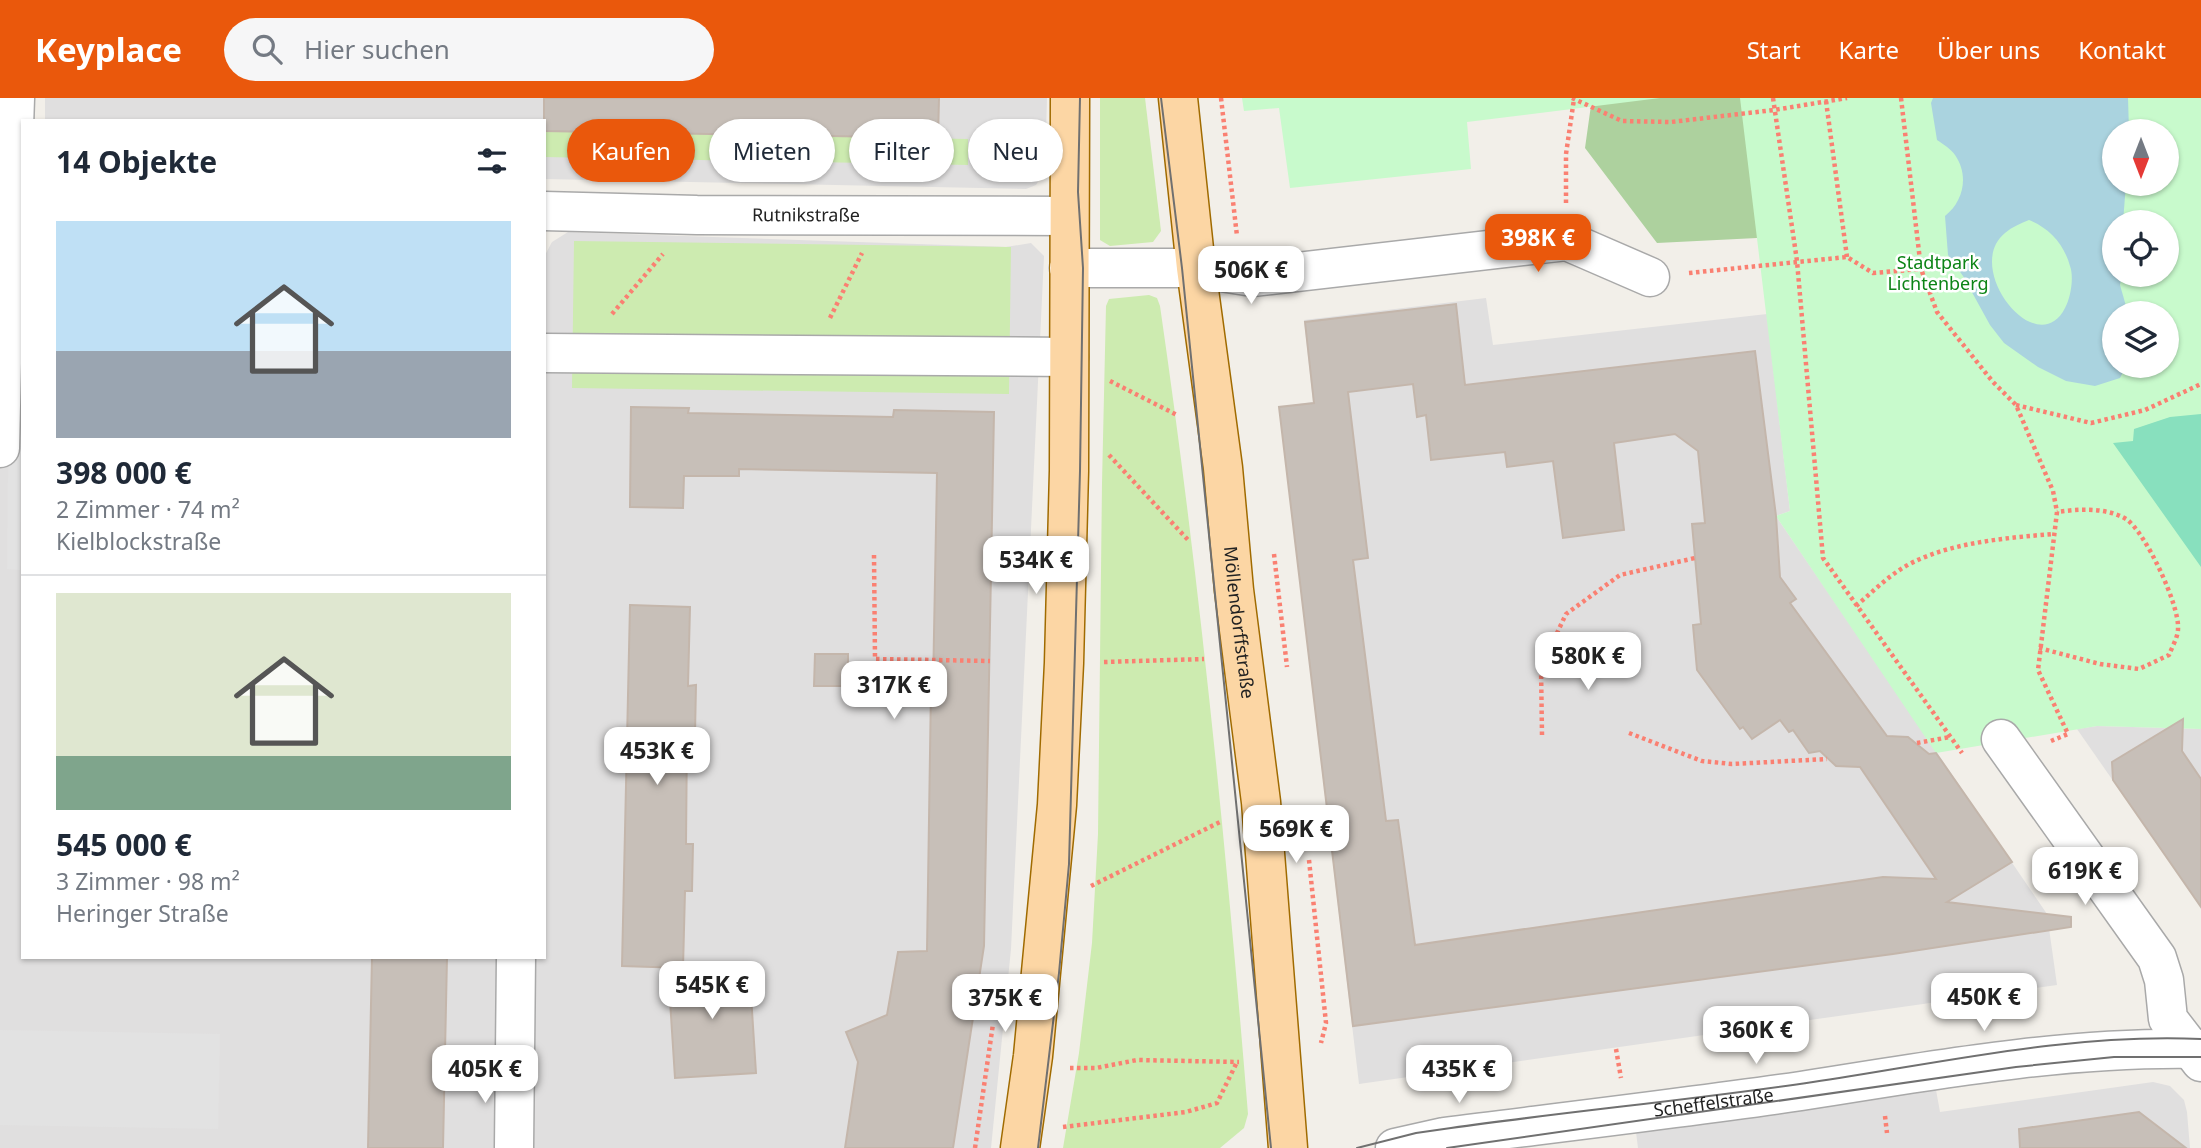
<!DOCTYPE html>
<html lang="de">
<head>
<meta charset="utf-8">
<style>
  :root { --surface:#fff; --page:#f6f6f7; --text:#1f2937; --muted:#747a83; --line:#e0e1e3; --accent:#ea580c }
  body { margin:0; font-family:"Noto Sans",sans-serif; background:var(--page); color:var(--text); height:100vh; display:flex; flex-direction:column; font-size:26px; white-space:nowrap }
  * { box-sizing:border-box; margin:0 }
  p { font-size:23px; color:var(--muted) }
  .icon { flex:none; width:38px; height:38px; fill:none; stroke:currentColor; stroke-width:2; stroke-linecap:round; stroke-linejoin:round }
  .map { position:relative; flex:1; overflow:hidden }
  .side { position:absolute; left:21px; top:21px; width:525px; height:840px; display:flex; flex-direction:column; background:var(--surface); border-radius:0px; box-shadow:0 2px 5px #0004 }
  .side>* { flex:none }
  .guide { position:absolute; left:567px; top:21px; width:665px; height:63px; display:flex; gap:14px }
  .needle { width:46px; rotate:180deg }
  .controls { position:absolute; left:2102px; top:21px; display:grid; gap:14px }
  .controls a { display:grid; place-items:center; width:77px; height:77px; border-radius:50%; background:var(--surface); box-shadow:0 2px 5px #0004; font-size:35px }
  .price { position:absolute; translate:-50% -60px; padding:0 16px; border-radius:14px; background:#fff; color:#222; font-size:23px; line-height:46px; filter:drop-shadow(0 2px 4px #0008) }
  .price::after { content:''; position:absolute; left:50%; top:42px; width:21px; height:16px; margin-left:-10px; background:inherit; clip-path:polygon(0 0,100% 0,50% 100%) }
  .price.current { background:var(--accent); color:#fff }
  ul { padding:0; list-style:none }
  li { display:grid; align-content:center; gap:14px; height:371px; padding:0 35px }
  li+li { border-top:2px solid var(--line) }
  li span { display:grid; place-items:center; height:217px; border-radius:0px; color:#555 }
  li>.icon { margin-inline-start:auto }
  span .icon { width:126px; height:126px; fill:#fffc; stroke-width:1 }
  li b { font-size:30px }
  h2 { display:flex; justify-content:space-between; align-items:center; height:84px; padding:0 35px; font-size:30px }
  .chip { padding:0 24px; border-radius:32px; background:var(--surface); box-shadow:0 2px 5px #0004; font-size:24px; line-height:63px }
  .chip.current { background:var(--accent); color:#fff }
  header { display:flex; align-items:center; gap:42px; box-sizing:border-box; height:98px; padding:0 35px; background:var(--accent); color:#fff }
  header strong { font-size:33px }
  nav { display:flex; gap:38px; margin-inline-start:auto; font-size:24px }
  .search { width:490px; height:63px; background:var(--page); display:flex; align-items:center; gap:18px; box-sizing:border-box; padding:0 24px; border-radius:38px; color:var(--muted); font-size:26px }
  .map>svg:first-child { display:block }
  .residential { fill:#e0dfdf }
  .grass { fill:#cdebb0 }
  .forest { fill:#add19e }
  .park { fill:#c8facc; fill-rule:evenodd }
  .pitch { fill:#88e0be }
  .parking { fill:#e2e2e2 }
  .water { fill:#aad3df; fill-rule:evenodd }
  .building { fill:#c7bfb8; stroke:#c4b6ab; stroke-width:2; fill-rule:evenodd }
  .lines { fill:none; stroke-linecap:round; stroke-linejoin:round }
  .minor-casing { stroke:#a9a9a9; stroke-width:41 }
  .major-casing { stroke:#a06b00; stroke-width:41 }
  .path { stroke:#fa8072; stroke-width:4.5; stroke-dasharray:3.5 3.5; stroke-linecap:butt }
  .minor { stroke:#fff; stroke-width:38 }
  .major { stroke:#fcd6a4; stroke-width:38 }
  .tram { stroke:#707070; stroke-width:2 }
  .labels { text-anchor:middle; stroke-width:5; stroke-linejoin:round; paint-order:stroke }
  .street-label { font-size:18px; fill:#222; stroke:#fff }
  .park-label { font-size:18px; fill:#0c8416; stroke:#fff }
</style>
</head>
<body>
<header>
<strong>Keyplace</strong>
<div class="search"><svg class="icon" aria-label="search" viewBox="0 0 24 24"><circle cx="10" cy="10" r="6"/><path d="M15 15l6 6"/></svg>Hier suchen</div>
<nav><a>Start</a><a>Karte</a><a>Über uns</a><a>Kontakt</a></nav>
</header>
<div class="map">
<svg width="2201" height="1050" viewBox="0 0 2201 1050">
  <rect width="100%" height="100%" fill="#f2efe9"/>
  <g class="residential">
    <path d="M 45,0 L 1047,0 L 1045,72 L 1036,87 L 1026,91 L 544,81 L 544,23 L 45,23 Z"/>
    <path d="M 568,134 L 1006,149 L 1031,145 L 1044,158 L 1011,851 L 991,1050 L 0,1050 L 0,151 L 23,142 L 23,859 L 544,859 L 544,159 L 552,144 Z"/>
    <path d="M 1486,200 L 1493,247 L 1767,216 L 1790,413 L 1776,418 L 2047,816 L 2057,887 L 1359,986 L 1279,309 L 1313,304 L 1304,222 Z"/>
    <path d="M 2097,628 L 2201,631 L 2201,809 L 2077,631 Z"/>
    <path d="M 2153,984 L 2170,988 L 2184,1002 L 2187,1014 L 2190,1050 L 1638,1050 L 1636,1034 L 1936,992 L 1940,1014 Z"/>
  </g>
  <g class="grass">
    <path d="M 1100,0 L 1145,0 L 1161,133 L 1153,144 L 1110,148 L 1100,142 Z"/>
    <path d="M 544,33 L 968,41 L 968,67 L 544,59 Z"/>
    <path d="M 574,143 L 1011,149 L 1009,296 L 572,290 Z"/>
    <path d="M 1149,197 L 1157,200 L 1160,208 C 1199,476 1226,746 1248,1016 L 1244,1030 L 1220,1050 L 1063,1050 L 1079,955 L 1092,845 L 1098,736 L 1102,385 L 1106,208 L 1109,201 Z"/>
  </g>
  <path class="forest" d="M 1592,0 L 1926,0 L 1808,185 L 1757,140 L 1657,145 L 1585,50 Z"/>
  <g class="park">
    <path d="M 1242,0 L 1660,0 L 1467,24 L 1471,71 L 1290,90 L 1279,10 L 1244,13 Z"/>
    <path d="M 1740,0 L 2201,0 L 2201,631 L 2097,628 L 1936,655 L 1776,418 L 1790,413 ZM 2114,33 L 2166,33 L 2166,86 L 2114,86 ZM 2114,124 L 2166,124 L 2166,177 L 2114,177 ZM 2114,215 L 2166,215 L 2166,268 L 2114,268 Z"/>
  </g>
  <path class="pitch" d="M 2201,316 L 2201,469 L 2113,345 L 2133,343 L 2134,331 L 2170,319 Z"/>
  <g class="parking">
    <path d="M 9,294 L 22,294 L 20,472 L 7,471 Z"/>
    <path d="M 0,932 L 220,936 L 218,1031 L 0,1027 Z"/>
  </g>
  <path class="water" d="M 1933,0 L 2128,0 L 2129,33 L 2114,33 L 2114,86 L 2126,86 L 2123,124 L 2114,124 L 2114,177 L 2122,177 L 2120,187 L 2128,215 L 2114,215 L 2114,268 L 2126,268 L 2120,280 L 2095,288 L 2066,283 L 2038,269 L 2004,245 L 1990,227 L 1963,178 L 1948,157 L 1945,118 C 1964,103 1969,77 1955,57 C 1951,51 1943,46 1937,42 L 1931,5 ZM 2029,122 C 2049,130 2064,146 2070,168 C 2074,179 2071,199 2065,210 C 2037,265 1962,170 2005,135 C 2012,129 2021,125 2029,122 Z"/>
  <g class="building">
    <path d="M 544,0 L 939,0 L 938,40 L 544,33 Z"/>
    <path d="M 1456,206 L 1465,287 L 1755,253 L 1776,418 L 1780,479 L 1796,501 L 1790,505 L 1887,638 L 1908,639 L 1929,656 L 1936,655 L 2012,764 L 1947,804 L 2071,819 L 2071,829 L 1893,856 L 1353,928 L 1279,309 L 1314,305 L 1305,224 ZM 1413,286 L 1417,319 L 1426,317 L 1431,362 L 1505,354 L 1507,369 L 1553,363 L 1563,440 L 1624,432 L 1614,345 L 1675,336 L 1698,353 L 1705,425 L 1692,426 L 1701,526 L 1693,527 L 1697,572 L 1740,631 L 1743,629 L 1752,641 L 1780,622 L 1789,634 L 1793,632 L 1809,655 L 1820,653 L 1836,668 L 1860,669 L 1936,781 L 1883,779 L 1415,847 L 1398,722 L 1386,723 L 1353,462 L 1368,460 L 1348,294 Z"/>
    <path d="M 631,309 L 689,310 L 688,315 L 893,319 L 894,312 L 994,314 L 984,848 L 953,1050 L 845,1050 L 858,964 L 846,934 L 887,917 L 898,854 L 927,853 L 931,590 L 933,590 L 937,375 L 739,371 L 739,378 L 684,378 L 683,410 L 630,409 Z"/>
    <path d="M 630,507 L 690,509 L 688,588 L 696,587 L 695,635 L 687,635 L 686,746 L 693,746 L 692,793 L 685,793 L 683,870 L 622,868 Z"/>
    <path d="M 815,556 L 848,556 L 848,588 L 814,588 Z"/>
    <path d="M 2183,621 L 2182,653 L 2201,681 L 2201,809 L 2113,682 L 2112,664 Z"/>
    <path d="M 372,859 L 447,859 L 443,1050 L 368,1050 Z"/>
    <path d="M 749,866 L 756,975 L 675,980 L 668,871 Z"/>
    <path d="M 2139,1014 L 2186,1050 L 2020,1050 L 2019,1031 Z"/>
  </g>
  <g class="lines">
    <defs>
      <g id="minor">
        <path id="s1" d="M 544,113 L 697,117 L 1069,118"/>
        <path d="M 1069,170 L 1196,170 L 1253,179 L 1567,143 L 1650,179"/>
        <path d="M 544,255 L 1069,259"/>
        <path d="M 0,350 L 6,97 L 13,58 L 15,0"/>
        <path d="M 2001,641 L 2157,860 L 2164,882 L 2168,921 L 2201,964"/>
        <path d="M 514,1050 L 516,859"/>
        <path id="s2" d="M 1395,1050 L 1444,1039 C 1563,1024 1683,1010 1801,993 C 1934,972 2066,948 2201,951"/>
      </g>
      <g id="major">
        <path id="s3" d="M 1178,0 L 1196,170 L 1223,370 L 1234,492 L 1261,704 L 1288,1050"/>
        <path d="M 1020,1050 L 1033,958 L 1057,707 L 1064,565 L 1069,373 L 1070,0"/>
      </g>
    </defs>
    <use href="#minor" class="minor-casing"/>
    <use href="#major" class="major-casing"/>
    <g class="path">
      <path d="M 1221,0 L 1237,138"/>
      <path d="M 1572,0 L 1622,23 L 1671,24 L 1774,12 L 1847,0"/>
      <path d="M 1773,0 L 1797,163 L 1823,460 L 1962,655"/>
      <path d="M 1901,0 L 1921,171 L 1937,214 L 1993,284 L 2016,307 L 2053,393 L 2057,414 L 2038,572 L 2068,636 L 2051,643"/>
      <path d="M 1826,3 L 1847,159"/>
      <path d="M 1566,105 L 1566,56 L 1574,1"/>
      <path d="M 1689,175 L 1847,159 L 1873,175 L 1921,171"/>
      <path d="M 612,216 L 663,156"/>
      <path d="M 830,220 L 862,155"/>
      <path d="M 1110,283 L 1177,317"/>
      <path d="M 2016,307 L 2091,325 L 2145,312 L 2201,286"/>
      <path d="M 1109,357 L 1189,443"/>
      <path d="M 1274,456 L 1287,569"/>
      <path d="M 874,457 L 875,561 L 990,563"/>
      <path d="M 1856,508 C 1870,496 1883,483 1898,473 C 1939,445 2005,440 2053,436"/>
      <path d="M 2039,550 L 2100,566 L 2139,571 L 2169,557 C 2172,549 2178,539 2178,531 C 2180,508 2145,433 2126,421 C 2106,409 2078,411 2057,414"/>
      <path d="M 1104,564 L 1204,561"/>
      <path d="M 1629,635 L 1702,663 L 1732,666 L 1827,661"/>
      <path d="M 1542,637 L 1541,569 L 1566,516 L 1620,477 L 1695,460"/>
      <path d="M 1917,645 L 1950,639"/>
      <path d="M 1309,762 L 1326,925 L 1321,945"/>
      <path d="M 1091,788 L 1222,723"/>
      <path d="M 1616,951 L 1621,980"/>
      <path d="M 1070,970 L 1096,970 L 1137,962 L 1239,964"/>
      <path d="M 1885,1018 L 1887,1035"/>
      <path d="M 1063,1029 L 1186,1014 L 1217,1005 L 1237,964"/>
      <path d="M 975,1050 L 993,926"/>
    </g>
    <use href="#minor" class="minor"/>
    <use href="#major" class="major"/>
    <g class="tram">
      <path d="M 1161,0 L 1182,170 L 1271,1050"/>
      <path d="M 1038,1050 L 1059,875 L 1069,766 L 1080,373 L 1083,170 L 1078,94 L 1080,0"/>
      <path d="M 1357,1050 L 1416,1035 L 1451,1030 C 1571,1013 1692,1002 1813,984 C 1941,965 2070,935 2201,941"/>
      <path d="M 1447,1050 L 2016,969 L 2114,959 L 2201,959"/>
    </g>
  </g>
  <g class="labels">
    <g class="street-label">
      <text dy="6" stroke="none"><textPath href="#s1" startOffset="262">Rutnikstraße</textPath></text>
      <text dy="6" stroke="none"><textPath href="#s3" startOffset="528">Möllendorffstraße</textPath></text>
      <text dy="6" stroke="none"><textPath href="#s2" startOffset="322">Scheffelstraße</textPath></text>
    </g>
    <g class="park-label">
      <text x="1938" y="171">Stadtpark<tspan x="1938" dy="21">Lichtenberg</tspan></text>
    </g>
  </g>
</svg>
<div class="controls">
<a><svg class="needle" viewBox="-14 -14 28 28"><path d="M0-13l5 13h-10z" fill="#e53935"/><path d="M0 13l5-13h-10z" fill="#747a83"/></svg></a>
<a><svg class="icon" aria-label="locate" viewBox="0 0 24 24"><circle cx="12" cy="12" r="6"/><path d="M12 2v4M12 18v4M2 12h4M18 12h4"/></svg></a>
<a><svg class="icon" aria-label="layers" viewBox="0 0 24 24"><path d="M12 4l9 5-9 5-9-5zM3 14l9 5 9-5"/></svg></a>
</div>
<b class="price current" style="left:1538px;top:176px">398K €</b>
<b class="price" style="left:1251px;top:208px">506K €</b>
<b class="price" style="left:1036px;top:498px">534K €</b>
<b class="price" style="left:1588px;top:594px">580K €</b>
<b class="price" style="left:894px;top:623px">317K €</b>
<b class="price" style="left:657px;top:689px">453K €</b>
<b class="price" style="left:1296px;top:767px">569K €</b>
<b class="price" style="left:2085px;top:809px">619K €</b>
<b class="price" style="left:712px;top:923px">545K €</b>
<b class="price" style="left:1984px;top:935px">450K €</b>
<b class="price" style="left:1005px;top:936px">375K €</b>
<b class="price" style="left:1756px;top:968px">360K €</b>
<b class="price" style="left:485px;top:1007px">405K €</b>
<b class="price" style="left:1459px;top:1007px">435K €</b>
<div class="guide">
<a class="chip current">Kaufen</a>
<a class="chip">Mieten</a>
<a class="chip">Filter</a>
<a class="chip">Neu</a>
</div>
<section class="side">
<h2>14 Objekte<svg class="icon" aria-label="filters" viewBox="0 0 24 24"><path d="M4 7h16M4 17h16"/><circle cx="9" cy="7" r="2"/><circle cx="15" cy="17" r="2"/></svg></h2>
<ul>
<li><span style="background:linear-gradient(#bfe0f5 60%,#9aa5b1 0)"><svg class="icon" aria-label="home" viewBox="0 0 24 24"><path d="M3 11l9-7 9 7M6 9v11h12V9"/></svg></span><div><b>398 000 €</b><p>2 Zimmer · 74 m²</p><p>Kielblockstraße</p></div></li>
<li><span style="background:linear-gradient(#dfe7d0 75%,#7fa58c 0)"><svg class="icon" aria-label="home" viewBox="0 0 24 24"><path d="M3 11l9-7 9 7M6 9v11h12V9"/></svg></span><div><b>545 000 €</b><p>3 Zimmer · 98 m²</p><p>Heringer Straße</p></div></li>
</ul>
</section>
</div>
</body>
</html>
